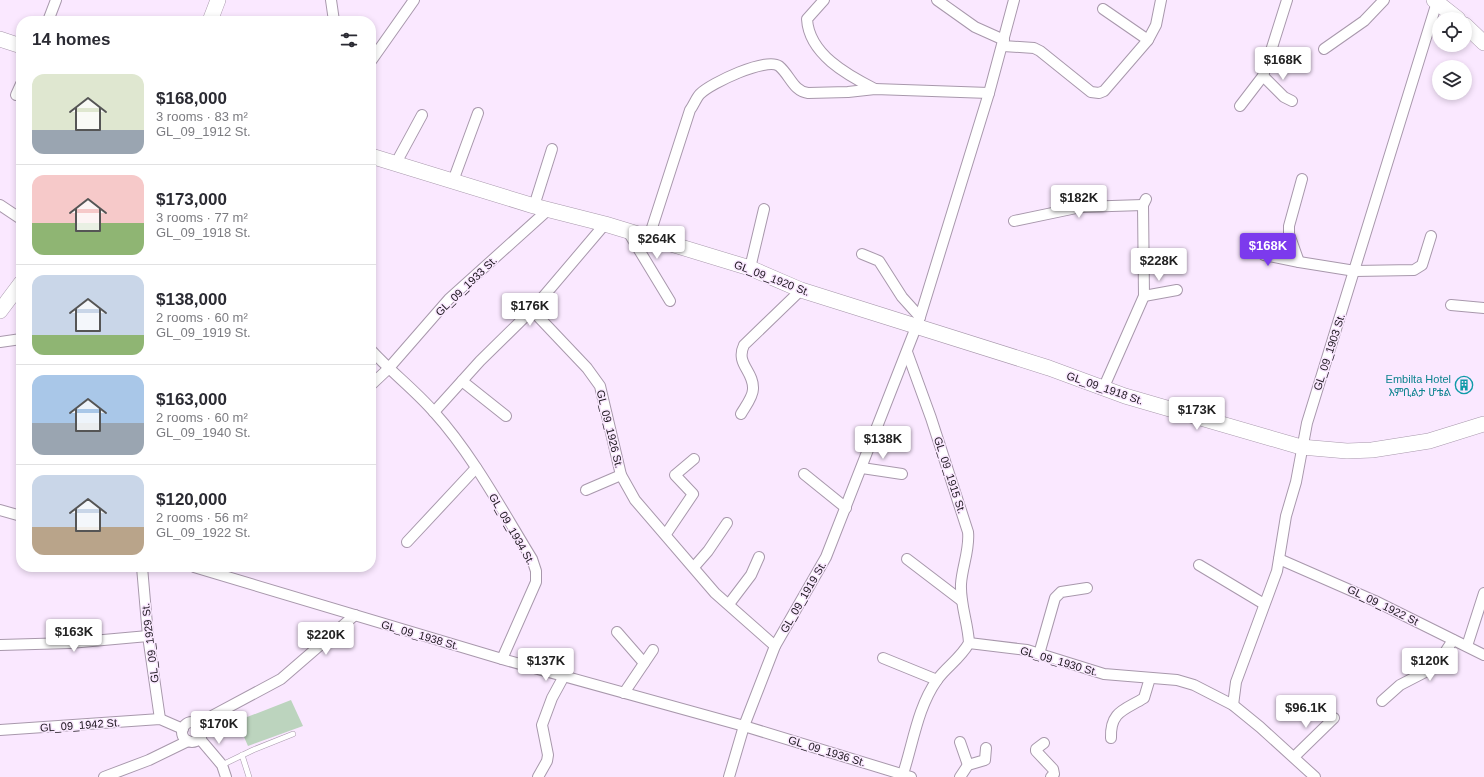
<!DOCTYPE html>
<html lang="en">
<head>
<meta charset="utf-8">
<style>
  :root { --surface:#fff; --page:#f7f7f7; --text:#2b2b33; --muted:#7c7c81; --line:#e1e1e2; --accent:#7c3aed }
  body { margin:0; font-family:Helvetica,"Noto Sans Ethiopic",sans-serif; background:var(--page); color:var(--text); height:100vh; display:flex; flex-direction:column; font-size:15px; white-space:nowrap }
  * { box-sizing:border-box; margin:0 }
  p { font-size:13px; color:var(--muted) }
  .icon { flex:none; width:22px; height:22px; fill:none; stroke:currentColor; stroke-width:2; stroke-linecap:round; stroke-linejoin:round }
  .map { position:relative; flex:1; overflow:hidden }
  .details { position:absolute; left:16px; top:16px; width:360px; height:556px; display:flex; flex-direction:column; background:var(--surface); border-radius:16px; box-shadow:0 2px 6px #0003 }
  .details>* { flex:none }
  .buttons { position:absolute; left:1432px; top:12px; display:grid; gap:8px }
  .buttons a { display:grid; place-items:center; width:40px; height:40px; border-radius:50%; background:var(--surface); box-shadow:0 2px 6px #0003; font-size:20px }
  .price { position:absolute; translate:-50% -34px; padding:0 9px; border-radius:4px; background:#fff; color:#222; font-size:13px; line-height:26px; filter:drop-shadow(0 1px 2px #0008) }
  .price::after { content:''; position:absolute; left:50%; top:24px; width:12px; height:9px; margin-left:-6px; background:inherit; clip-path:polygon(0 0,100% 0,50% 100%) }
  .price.active { background:var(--accent); color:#fff }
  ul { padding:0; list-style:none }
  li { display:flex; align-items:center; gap:12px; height:100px; padding:0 16px }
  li+li { border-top:1px solid var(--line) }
  li span { display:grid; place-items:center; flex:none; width:112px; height:80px; border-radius:12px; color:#555 }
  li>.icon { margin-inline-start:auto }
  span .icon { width:48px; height:48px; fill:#fffc; stroke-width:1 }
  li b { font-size:17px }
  h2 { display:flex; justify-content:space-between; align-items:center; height:48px; padding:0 16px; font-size:17px }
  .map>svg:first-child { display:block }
  .green { fill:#bcd4be }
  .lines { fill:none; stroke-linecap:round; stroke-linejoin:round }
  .lane-casing { stroke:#a898ac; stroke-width:6 }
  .street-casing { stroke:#a898ac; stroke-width:12 }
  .secondary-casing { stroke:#a898ac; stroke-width:16 }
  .lane { stroke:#fff; stroke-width:5 }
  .street { stroke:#fff; stroke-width:10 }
  .secondary { stroke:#fff; stroke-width:15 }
  .labels { text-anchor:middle; stroke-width:3; stroke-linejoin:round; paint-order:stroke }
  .street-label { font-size:11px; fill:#1b151d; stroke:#fae8ff }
  .culture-label { font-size:11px; fill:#0d838f; stroke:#fae8ff; text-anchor:end }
</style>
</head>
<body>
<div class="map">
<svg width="1484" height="777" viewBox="0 0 1484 777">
  <rect width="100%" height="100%" fill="#fae8ff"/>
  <path class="green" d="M 291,700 L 303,726 L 248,746 L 237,721 Z"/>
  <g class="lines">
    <defs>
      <g id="lane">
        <path d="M 242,755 L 249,777"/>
        <path d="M 222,765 L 253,750 L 293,734"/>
      </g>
      <g id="street">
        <path d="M 331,0 L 334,21"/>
        <path d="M 824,0 L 807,19 C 809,54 847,75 875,89"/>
        <path d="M 937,0 L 975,27 L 1004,40"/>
        <path d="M 1103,9 L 1148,40"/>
        <path d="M 48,21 L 56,0"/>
        <path d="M 1003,46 L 1034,48 L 1040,51 L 1091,92 L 1099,93 L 1104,91 L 1148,40 L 1156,25 L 1161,0"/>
        <path d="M 1324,49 L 1364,21 L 1384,0"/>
        <path d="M 371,61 L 414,0"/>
        <path d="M 1263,76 L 1284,97 L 1292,101"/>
        <path d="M 16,95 L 21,84"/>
        <path d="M 1240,106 L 1263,76 L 1287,0"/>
        <path d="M 396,163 L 422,115"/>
        <path d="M 453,181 L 478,113"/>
        <path d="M 0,205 L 21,219"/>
        <path d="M 534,206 L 552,149"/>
        <path d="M 1014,221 L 1081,207 L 1143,205"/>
        <path d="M 627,230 L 670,301"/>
        <path d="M 649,237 L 690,110 C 694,105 696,98 700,94 C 711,83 766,57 779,66 C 790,75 793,91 808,93 L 848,92 L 875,89 L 989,93"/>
        <path d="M 1252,243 L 1264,255 L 1299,262 L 1355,271 L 1414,270 L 1422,265 L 1431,236"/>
        <path d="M 862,254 L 879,261 L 902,297 L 920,317"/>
        <path d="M 1299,262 L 1289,234 L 1289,226 L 1302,179"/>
        <path d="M 750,268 L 764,209"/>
        <path d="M 1144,296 L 1177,290"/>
        <path d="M 1451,305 L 1484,308"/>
        <path d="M 532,310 L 587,368 L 600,386 L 621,475 L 635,500 L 715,593 L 775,646"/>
        <path d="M 0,342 L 21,339"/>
        <path d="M 371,350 C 391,372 415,390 434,412 C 472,454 502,510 532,559 L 536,571 L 536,582 L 502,659"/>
        <path d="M 462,381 L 506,416"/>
        <path d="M 371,385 L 388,369 L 449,299 L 549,209"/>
        <path d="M 1103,389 L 1144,296 L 1143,205 L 1146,199"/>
        <path d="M 434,412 L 480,361 L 532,310 L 605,224"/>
        <path d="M 741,414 C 745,407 753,397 753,389 C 754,371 735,364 744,345 L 801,290"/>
        <path d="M 862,468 L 902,474"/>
        <path d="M 804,474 L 846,508"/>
        <path d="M 586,490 L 621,475"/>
        <path d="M 0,510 L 21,516"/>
        <path d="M 666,534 L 693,494 L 675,475 L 694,459"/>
        <path d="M 407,542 L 476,468"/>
        <path d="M 907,559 L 962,601"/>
        <path d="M 1279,559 L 1375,601 L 1484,655"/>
        <path d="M 1199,565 L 1264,604"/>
        <path d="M 142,567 L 148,636 L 160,719"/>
        <path d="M 194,567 L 502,659 L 744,726 L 911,777"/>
        <path d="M 694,567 L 708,551 L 727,523"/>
        <path d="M 729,604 L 751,575 L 759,557"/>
        <path d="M 617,632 L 644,663"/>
        <path d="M 969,643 L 1027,650 L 1104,674 L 1177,680 L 1194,685 L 1233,705 L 1260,727 L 1315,777"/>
        <path d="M 0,645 L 70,643 L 148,636"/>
        <path d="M 1467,646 L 1484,593"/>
        <path d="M 1039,654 L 1055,598 L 1061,592 L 1087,588"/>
        <path d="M 883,658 L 937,680"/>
        <path d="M 624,693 L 653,650"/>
        <path d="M 1382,701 L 1400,685 L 1429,670 L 1438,663 L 1453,640"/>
        <path d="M 1233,705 L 1236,682 L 1277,571 L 1286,516 L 1296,482 L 1307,423 L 1437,2"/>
        <circle cx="192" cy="732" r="10"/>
        <path d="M 197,724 L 281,679 L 355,615"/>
        <path d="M 0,730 L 160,719 L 183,729"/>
        <path d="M 1111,738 C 1110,711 1125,710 1144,698 L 1150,678"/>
        <path d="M 200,739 L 222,765 L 226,777"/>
        <path d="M 960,742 L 968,765"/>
        <path d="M 1044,743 L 1036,749 L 1036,751 L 1053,769 L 1054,774 L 1051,777"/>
        <path d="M 1294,757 L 1334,718"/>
        <path d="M 104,777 L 149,760 L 188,741"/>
        <path d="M 538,777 L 547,761 L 548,755 L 542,725 L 552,698 L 564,676"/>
        <path d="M 729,777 L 744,726 L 775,646 L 826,557 L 920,317 L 989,93 L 1014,0"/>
        <path d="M 902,777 C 913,745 917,708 937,680 C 946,667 960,659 969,643 C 968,623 960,604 961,584 C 962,567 970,549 968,532 L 931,418 L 907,352"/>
        <path d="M 960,777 L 968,765 L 985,760 L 986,748"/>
      </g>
      <g id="secondary">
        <path d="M 1434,0 L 1458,19"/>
        <path d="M 210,21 L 218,0"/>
        <path d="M 1465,25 L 1484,43"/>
        <path d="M 0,39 L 21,46"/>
        <path d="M 371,156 L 534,206 L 605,224 L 750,268 L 801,290 L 1049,368 L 1125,396 L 1301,447 L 1347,451 L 1372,450 L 1429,441 L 1484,424"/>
        <path d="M 0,311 L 21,283"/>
      </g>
    </defs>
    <use href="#lane" class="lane-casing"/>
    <use href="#street" class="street-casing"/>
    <use href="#secondary" class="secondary-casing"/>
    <use href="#lane" class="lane"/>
    <use href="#street" class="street"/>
    <use href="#secondary" class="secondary"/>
  </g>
  <defs>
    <symbol id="building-ring" viewBox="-11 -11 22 22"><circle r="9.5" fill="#fae8ff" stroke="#0f9aa8" stroke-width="1.5"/><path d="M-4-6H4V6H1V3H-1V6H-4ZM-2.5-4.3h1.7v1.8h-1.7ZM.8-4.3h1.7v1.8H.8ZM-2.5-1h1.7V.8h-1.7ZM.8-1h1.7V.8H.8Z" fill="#0f9aa8"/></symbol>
  </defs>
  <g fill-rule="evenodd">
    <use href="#building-ring" x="1454" y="375" width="20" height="20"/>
  </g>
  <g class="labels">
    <g class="street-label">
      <text transform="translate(772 278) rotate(21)" y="4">GL_09_1920 St.</text>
      <text transform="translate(466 286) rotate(-44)" y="4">GL_09_1933 St.</text>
      <text transform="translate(1329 352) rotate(-72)" y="4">GL_09_1903 St.</text>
      <text transform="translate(1105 388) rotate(19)" y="4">GL_09_1918 St.</text>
      <text transform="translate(610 429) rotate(76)" y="4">GL_09_1926 St.</text>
      <text transform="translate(950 475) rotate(72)" y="4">GL_09_1915 St.</text>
      <text transform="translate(512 529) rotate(60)" y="4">GL_09_1934 St.</text>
      <text transform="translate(803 597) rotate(-60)" y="4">GL_09_1919 St.</text>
      <text transform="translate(1383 605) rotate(26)" y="4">GL_09_1922 St</text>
      <text transform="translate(420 635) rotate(16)" y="4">GL_09_1938 St.</text>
      <text transform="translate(150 643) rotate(-97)" y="4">GL_09_1929 St.</text>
      <text transform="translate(1059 661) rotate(16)" y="4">GL_09_1930 St.</text>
      <text transform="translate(80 725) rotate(-4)" y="4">GL_09_1942 St.</text>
      <text transform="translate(827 751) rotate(17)" y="4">GL_09_1936 St.</text>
    </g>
    <g class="culture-label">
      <text x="1451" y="383">Embilta Hotel<tspan x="1451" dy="13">እምቢልታ ሆቴል</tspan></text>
    </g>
  </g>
</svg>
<div class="buttons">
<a><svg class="icon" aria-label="locate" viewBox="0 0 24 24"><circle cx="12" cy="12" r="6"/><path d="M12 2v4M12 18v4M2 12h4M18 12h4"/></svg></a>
<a><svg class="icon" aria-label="layers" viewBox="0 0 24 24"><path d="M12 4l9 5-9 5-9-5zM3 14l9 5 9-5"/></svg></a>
</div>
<b class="price" style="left:1283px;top:81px">$168K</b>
<b class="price" style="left:1079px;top:219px">$182K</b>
<b class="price" style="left:657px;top:260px">$264K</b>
<b class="price active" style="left:1268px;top:267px">$168K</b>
<b class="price" style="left:1159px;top:282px">$228K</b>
<b class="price" style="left:530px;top:327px">$176K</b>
<b class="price" style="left:1197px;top:431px">$173K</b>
<b class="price" style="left:883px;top:460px">$138K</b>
<b class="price" style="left:74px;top:653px">$163K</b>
<b class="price" style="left:326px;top:656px">$220K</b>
<b class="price" style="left:546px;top:682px">$137K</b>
<b class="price" style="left:1430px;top:682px">$120K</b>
<b class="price" style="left:1306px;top:729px">$96.1K</b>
<b class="price" style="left:219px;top:745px">$170K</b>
<section class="details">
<h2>14 homes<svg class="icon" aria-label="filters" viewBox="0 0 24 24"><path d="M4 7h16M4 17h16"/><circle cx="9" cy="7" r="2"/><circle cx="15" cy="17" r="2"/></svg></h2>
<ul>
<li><span style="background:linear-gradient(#dfe7d0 70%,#9aa5b1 0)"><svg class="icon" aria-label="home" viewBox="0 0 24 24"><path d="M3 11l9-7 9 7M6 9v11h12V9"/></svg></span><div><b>$168,000</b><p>3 rooms · 83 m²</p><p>GL_09_1912 St.</p></div></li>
<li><span style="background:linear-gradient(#f6c9c9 60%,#8fb573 0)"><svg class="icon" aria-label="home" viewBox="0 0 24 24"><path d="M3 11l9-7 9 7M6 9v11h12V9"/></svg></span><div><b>$173,000</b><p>3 rooms · 77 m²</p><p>GL_09_1918 St.</p></div></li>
<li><span style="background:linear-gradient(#c9d6e8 75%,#8fb573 0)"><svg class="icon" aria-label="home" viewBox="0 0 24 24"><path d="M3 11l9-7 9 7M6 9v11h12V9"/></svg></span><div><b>$138,000</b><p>2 rooms · 60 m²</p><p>GL_09_1919 St.</p></div></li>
<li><span style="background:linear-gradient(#a9c7e8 60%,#9aa5b1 0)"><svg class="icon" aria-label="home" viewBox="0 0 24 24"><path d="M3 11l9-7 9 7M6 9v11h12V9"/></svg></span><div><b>$163,000</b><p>2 rooms · 60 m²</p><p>GL_09_1940 St.</p></div></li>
<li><span style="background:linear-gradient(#c9d6e8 65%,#b9a48a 0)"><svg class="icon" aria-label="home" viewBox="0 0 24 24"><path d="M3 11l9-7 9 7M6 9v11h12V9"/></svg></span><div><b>$120,000</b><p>2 rooms · 56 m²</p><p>GL_09_1922 St.</p></div></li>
</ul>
</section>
</div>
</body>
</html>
